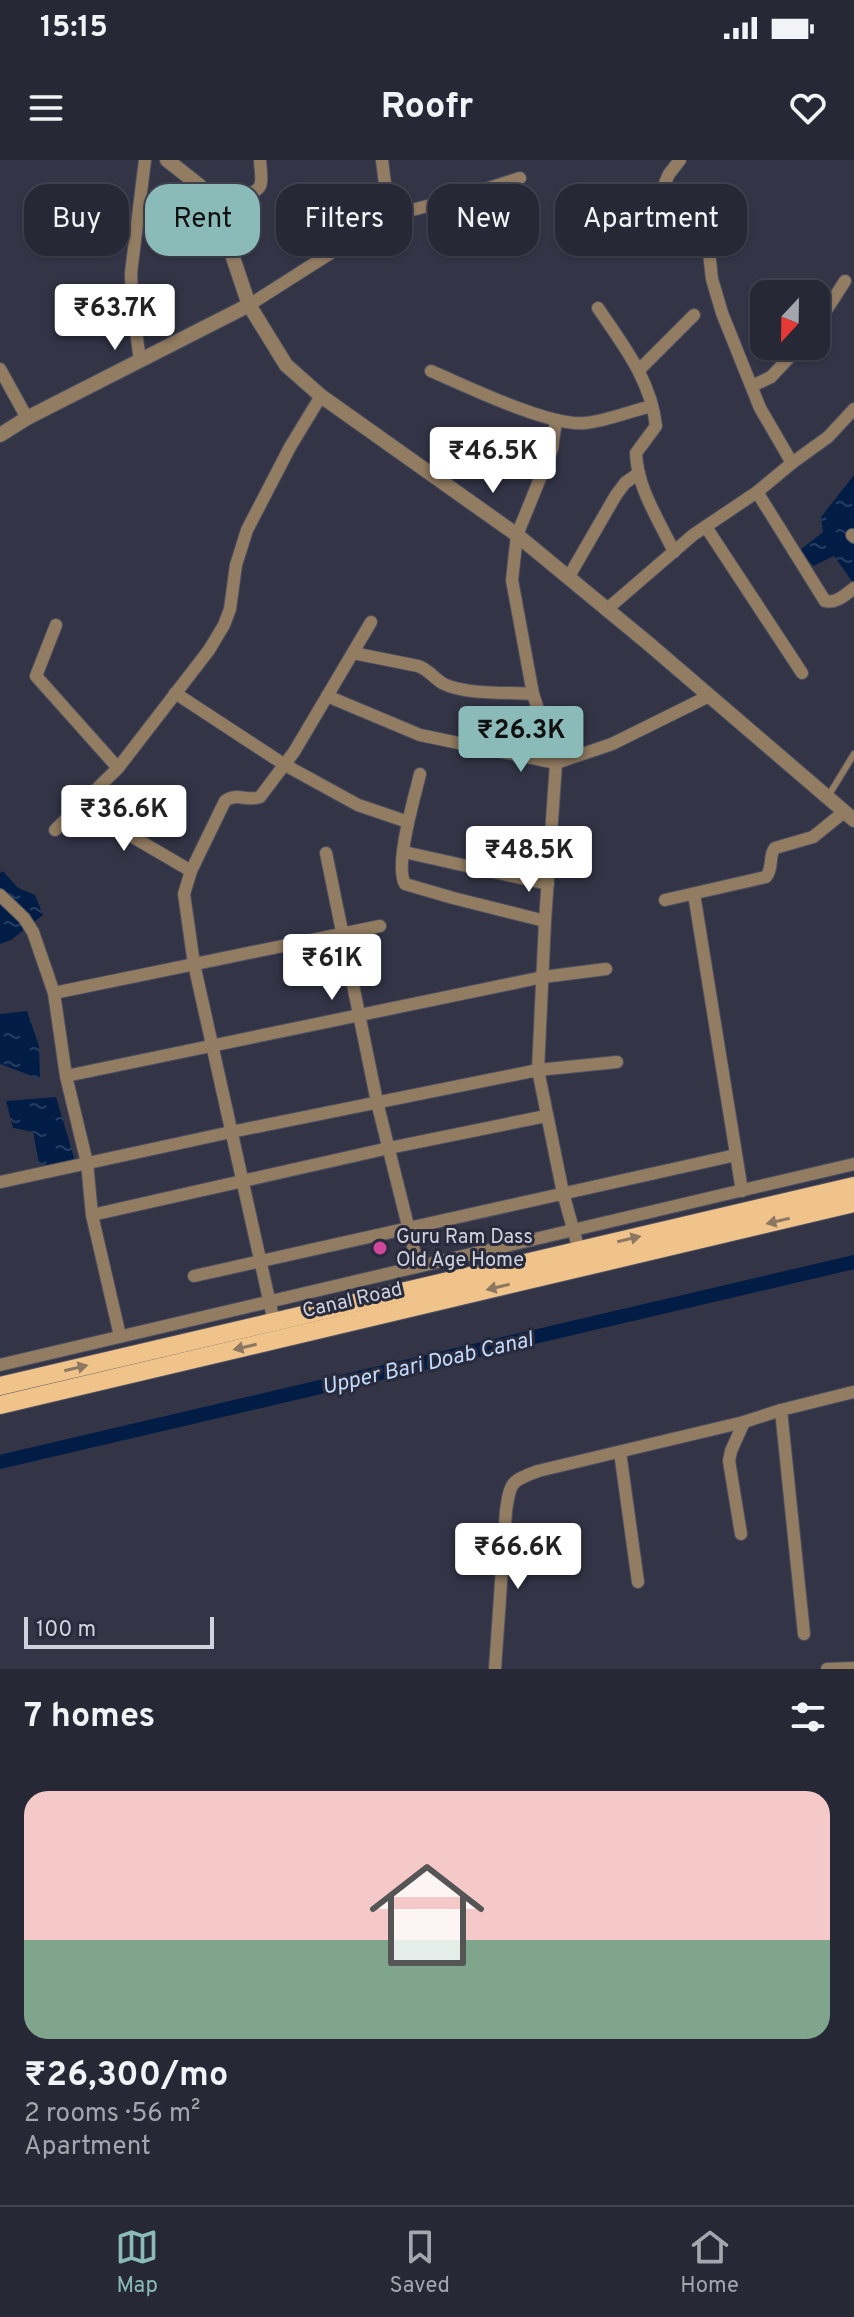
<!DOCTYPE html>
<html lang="en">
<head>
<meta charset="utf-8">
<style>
  :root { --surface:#262835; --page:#323441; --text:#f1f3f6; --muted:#a4a6ad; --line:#424450; --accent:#8bbbb9 }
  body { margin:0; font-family:Overpass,sans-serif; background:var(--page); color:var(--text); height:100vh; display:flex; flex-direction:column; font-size:30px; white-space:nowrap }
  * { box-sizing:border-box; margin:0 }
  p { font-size:26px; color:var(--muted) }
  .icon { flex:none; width:44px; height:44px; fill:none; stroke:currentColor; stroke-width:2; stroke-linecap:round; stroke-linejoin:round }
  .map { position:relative; height:1509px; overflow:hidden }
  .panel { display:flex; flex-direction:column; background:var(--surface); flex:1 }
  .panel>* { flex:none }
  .guide { position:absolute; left:24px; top:24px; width:806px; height:72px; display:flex; gap:16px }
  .needle { width:52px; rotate:202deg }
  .buttons { position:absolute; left:750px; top:120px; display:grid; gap:16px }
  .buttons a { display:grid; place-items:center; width:80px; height:80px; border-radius:16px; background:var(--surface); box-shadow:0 2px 6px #0004,0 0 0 2px var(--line); font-size:40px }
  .scale { position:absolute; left:24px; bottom:20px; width:190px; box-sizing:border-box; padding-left:8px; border:4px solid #d0d2dd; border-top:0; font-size:22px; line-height:28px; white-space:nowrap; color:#d0d2dd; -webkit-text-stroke:6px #292b3c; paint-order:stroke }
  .price { position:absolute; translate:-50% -68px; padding:0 18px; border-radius:8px; background:#fff; color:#222; font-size:26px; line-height:52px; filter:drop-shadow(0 2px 4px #0008) }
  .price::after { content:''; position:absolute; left:50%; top:48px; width:24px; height:18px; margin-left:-12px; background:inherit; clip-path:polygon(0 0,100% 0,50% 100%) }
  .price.current { background:var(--accent); color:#111 }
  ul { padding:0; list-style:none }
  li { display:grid; align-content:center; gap:16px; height:424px; padding:0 24px }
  li span { display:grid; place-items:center; height:248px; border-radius:24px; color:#555 }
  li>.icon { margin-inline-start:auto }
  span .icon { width:144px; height:144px; fill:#fffc; stroke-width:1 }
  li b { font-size:34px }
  h2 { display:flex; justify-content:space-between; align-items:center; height:96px; padding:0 24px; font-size:34px }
  .pill { padding:0 28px; border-radius:24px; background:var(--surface); box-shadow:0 2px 6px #0004,0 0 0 2px var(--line); font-size:28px; line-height:72px }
  .pill.current { background:var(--accent); color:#111 }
  .status { display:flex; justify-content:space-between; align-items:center; height:56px; padding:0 40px; background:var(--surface); direction:ltr }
  .status svg { height:22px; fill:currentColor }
  header { display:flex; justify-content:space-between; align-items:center; height:104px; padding:0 24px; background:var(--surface); font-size:36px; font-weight:700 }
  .tab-bar { display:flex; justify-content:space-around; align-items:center; height:112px; border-top:2px solid var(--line); background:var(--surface); font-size:22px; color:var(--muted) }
  .tab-bar a { display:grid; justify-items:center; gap:4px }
  .tab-bar .current { color:var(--accent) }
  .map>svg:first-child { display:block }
  .water { fill:url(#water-ripples) }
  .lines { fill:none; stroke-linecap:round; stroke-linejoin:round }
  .canal { stroke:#011d46; stroke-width:14 }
  .service-casing { stroke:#4f5162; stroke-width:8 }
  .minor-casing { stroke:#4f5162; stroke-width:14 }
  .tertiary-casing { stroke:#4f5162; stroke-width:16 }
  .primary-casing { stroke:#4f5162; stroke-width:20 }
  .service { stroke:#937d62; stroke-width:6 }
  .minor { stroke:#937d62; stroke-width:12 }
  .tertiary { stroke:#937d62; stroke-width:14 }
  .primary { stroke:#efc389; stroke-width:18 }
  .oneway { fill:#8c7762 }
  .hotel-dot { fill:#d1479c; stroke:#292b3c; stroke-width:3 }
  .labels { text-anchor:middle; stroke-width:6; stroke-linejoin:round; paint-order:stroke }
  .poi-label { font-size:20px; fill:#d0d2dd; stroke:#292b3c; text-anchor:start }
  .street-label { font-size:20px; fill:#d0d2dd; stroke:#292b3c }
  .water-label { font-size:22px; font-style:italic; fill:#c2dafc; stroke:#292b3c }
</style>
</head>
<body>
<div class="status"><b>15:15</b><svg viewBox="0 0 49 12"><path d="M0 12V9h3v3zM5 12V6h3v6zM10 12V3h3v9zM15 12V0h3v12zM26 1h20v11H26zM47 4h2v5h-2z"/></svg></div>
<header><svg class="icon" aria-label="menu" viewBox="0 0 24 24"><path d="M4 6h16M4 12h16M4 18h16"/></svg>Roofr<svg class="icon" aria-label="heart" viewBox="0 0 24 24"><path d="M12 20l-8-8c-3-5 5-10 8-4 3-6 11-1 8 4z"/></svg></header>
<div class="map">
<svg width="854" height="1509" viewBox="0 0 854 1509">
  <defs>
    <pattern id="water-ripples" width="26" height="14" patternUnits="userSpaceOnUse" patternTransform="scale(2)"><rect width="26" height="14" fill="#011d46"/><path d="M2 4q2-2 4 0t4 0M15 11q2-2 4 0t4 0" fill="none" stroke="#253d60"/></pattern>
  </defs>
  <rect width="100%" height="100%" fill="#333547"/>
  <g class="water">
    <path d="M 854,315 L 854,424 L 834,396 L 813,406 L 800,390 L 823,372 L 821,357 Z"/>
    <path d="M 3,711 L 18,728 L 35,735 L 43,755 L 11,780 L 0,784 L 0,713 Z"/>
    <path d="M 27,851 L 39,886 L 40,919 L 0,904 L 0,854 Z"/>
    <path d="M 56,937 L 75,1001 L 50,1006 L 39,1003 L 33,972 L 13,968 L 6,941 Z"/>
  </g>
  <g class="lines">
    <path class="canal" d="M 0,1302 L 854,1102"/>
    <defs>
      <path id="service" d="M 827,638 L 854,594"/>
      <g id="minor">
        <path d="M 382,0 L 389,56"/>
        <path d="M 680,0 L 669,14 L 665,23 L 666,39 L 708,83 L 712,119 L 722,153 L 760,248 L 792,303"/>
        <path d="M 211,43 C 222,41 255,36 260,26 C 263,20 260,7 260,0"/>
        <path d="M 249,145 L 389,56 L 454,39 L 520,18"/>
        <path d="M 598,148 C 623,185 651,220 656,266 L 636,293 C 637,328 659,360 674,392"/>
        <path d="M 816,166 L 845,121"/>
        <path d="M 140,201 L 132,140 L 131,113 L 145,0"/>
        <path d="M 0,209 L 27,258"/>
        <path d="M 639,210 L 694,155"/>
        <path d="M 431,211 C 466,226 550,267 585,263 C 607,261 630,251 652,246"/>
        <path d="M 752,226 L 771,217 L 800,186"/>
        <path d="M 556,260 L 552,289 L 517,375 L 512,420 L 533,534 L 556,603 L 545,761 L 538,910 L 563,1033 L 579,1090"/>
        <path d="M 757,332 L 825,441 C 836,444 845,435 854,428"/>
        <path d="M 706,367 L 802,513"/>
        <path d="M 852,375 L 854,377"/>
        <path d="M 568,418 L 616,335 L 625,323 L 639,313"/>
        <path d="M 606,450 L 693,375 L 757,332 L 792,303 L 828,277 L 854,249"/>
        <path d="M 56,465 L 36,516 L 118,608"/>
        <path d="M 353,493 L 418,506 C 430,510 434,519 444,524 C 467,535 507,532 533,534"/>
        <path d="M 175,533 L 285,605 L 358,645 L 408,662"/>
        <path d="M 327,536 L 420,575 L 556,603 L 612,584 L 709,536"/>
        <path d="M 420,614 C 415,636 394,705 405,724 L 453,738 L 545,761"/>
        <path d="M 80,646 L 191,711 L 184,734 L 194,804 L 274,1162"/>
        <path d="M 55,670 L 118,608 L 209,490 L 224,465 L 230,449 L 236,405 L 247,370 L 290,287 L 321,236"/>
        <path d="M 404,692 L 548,724"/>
        <path d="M 326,693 L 377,942 L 418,1106"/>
        <path d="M 191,711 L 225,641 C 237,632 247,642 260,637 L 294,592 L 371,462"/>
        <path d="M 694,734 L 742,1031"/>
        <path d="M 0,735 L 24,758 L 33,772 L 54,833 L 66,916 L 87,1003 L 92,1055 L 120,1176"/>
        <path d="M 665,740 L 766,717 C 774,707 768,696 775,688 L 813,677 L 844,652"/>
        <path d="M 54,833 L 380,766"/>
        <path d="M 66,916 L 543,817 L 606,809"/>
        <path d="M 1,1022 L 231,972 L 538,910 L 617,902"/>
        <path d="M 92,1055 L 389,988 L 546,956"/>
        <path d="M 194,1116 L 736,995"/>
        <path d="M 0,1205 L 854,1004"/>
        <path d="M 620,1292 L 638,1422"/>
        <path d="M 741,1374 L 729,1301 L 731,1291 L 744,1262"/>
        <path d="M 804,1474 L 781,1250 L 853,1232"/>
        <path d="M 495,1509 L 506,1351 C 510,1322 511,1321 538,1311 L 744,1262 L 781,1250"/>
        <path d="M 827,1509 L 854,1508"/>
      </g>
      <g id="tertiary">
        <path d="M 167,0 L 200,26 L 211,43 L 220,59 L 249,145 L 286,205 L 321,236 L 517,375 L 649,484 L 854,660"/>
        <path d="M 0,275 L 27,258 L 249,145"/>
      </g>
      <g id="primary">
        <path d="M 0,1226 L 854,1026"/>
        <path d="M 0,1245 L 854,1043"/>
      </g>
    </defs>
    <use href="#service" class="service-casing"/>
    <use href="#minor" class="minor-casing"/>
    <use href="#tertiary" class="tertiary-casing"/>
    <use href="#primary" class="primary-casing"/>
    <use href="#service" class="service"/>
    <use href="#minor" class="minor"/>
    <use href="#tertiary" class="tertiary"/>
    <use href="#primary" class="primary"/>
  </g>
  <defs><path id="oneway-solid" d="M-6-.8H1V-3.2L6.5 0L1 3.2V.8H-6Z" transform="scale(2)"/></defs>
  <g class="oneway">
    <use href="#oneway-solid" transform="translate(778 1061) rotate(167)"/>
    <use href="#oneway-solid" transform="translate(629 1079) rotate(-13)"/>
    <use href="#oneway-solid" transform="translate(498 1127) rotate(167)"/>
    <use href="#oneway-solid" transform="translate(245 1187) rotate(167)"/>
    <use href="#oneway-solid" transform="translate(76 1208) rotate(-13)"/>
  </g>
  <circle class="hotel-dot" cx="380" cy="1088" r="8"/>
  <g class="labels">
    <g class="poi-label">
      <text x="396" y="1083">Guru Ram Dass<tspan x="396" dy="23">Old Age Home</tspan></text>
    </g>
    <g class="street-label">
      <text transform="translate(352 1139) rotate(-13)" y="7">Canal Road</text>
    </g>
    <g class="water-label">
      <text transform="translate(427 1202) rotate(-13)" y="8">Upper Bari Doab Canal</text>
    </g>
  </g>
</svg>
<div class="buttons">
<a><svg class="needle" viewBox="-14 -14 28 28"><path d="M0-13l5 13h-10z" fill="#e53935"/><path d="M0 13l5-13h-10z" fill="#a4a6ad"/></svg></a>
</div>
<div class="scale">100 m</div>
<b class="price" style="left:115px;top:192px">₹63.7K</b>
<b class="price" style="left:493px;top:335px">₹46.5K</b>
<b class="price current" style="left:521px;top:614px">₹26.3K</b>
<b class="price" style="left:124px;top:693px">₹36.6K</b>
<b class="price" style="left:529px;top:734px">₹48.5K</b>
<b class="price" style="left:332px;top:842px">₹61K</b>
<b class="price" style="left:518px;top:1431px">₹66.6K</b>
<div class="guide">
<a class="pill">Buy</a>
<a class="pill current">Rent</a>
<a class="pill">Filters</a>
<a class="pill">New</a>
<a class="pill">Apartment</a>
</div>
</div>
<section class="panel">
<h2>7 homes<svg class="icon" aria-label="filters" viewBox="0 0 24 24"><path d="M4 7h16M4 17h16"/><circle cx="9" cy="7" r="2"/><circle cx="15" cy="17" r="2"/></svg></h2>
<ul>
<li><span style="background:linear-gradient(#f6c9c9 60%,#7fa58c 0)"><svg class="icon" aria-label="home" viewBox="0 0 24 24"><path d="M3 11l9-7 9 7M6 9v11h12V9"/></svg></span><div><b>₹26,300/mo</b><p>2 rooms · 56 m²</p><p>Apartment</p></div></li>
</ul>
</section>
<nav class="tab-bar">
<a class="current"><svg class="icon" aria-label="map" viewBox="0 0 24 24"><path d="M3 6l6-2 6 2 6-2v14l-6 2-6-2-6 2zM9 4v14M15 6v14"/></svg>Map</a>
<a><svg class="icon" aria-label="saved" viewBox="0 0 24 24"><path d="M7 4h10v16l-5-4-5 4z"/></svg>Saved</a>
<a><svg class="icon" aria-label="home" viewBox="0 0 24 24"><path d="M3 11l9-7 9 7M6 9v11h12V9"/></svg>Home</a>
</nav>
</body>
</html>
